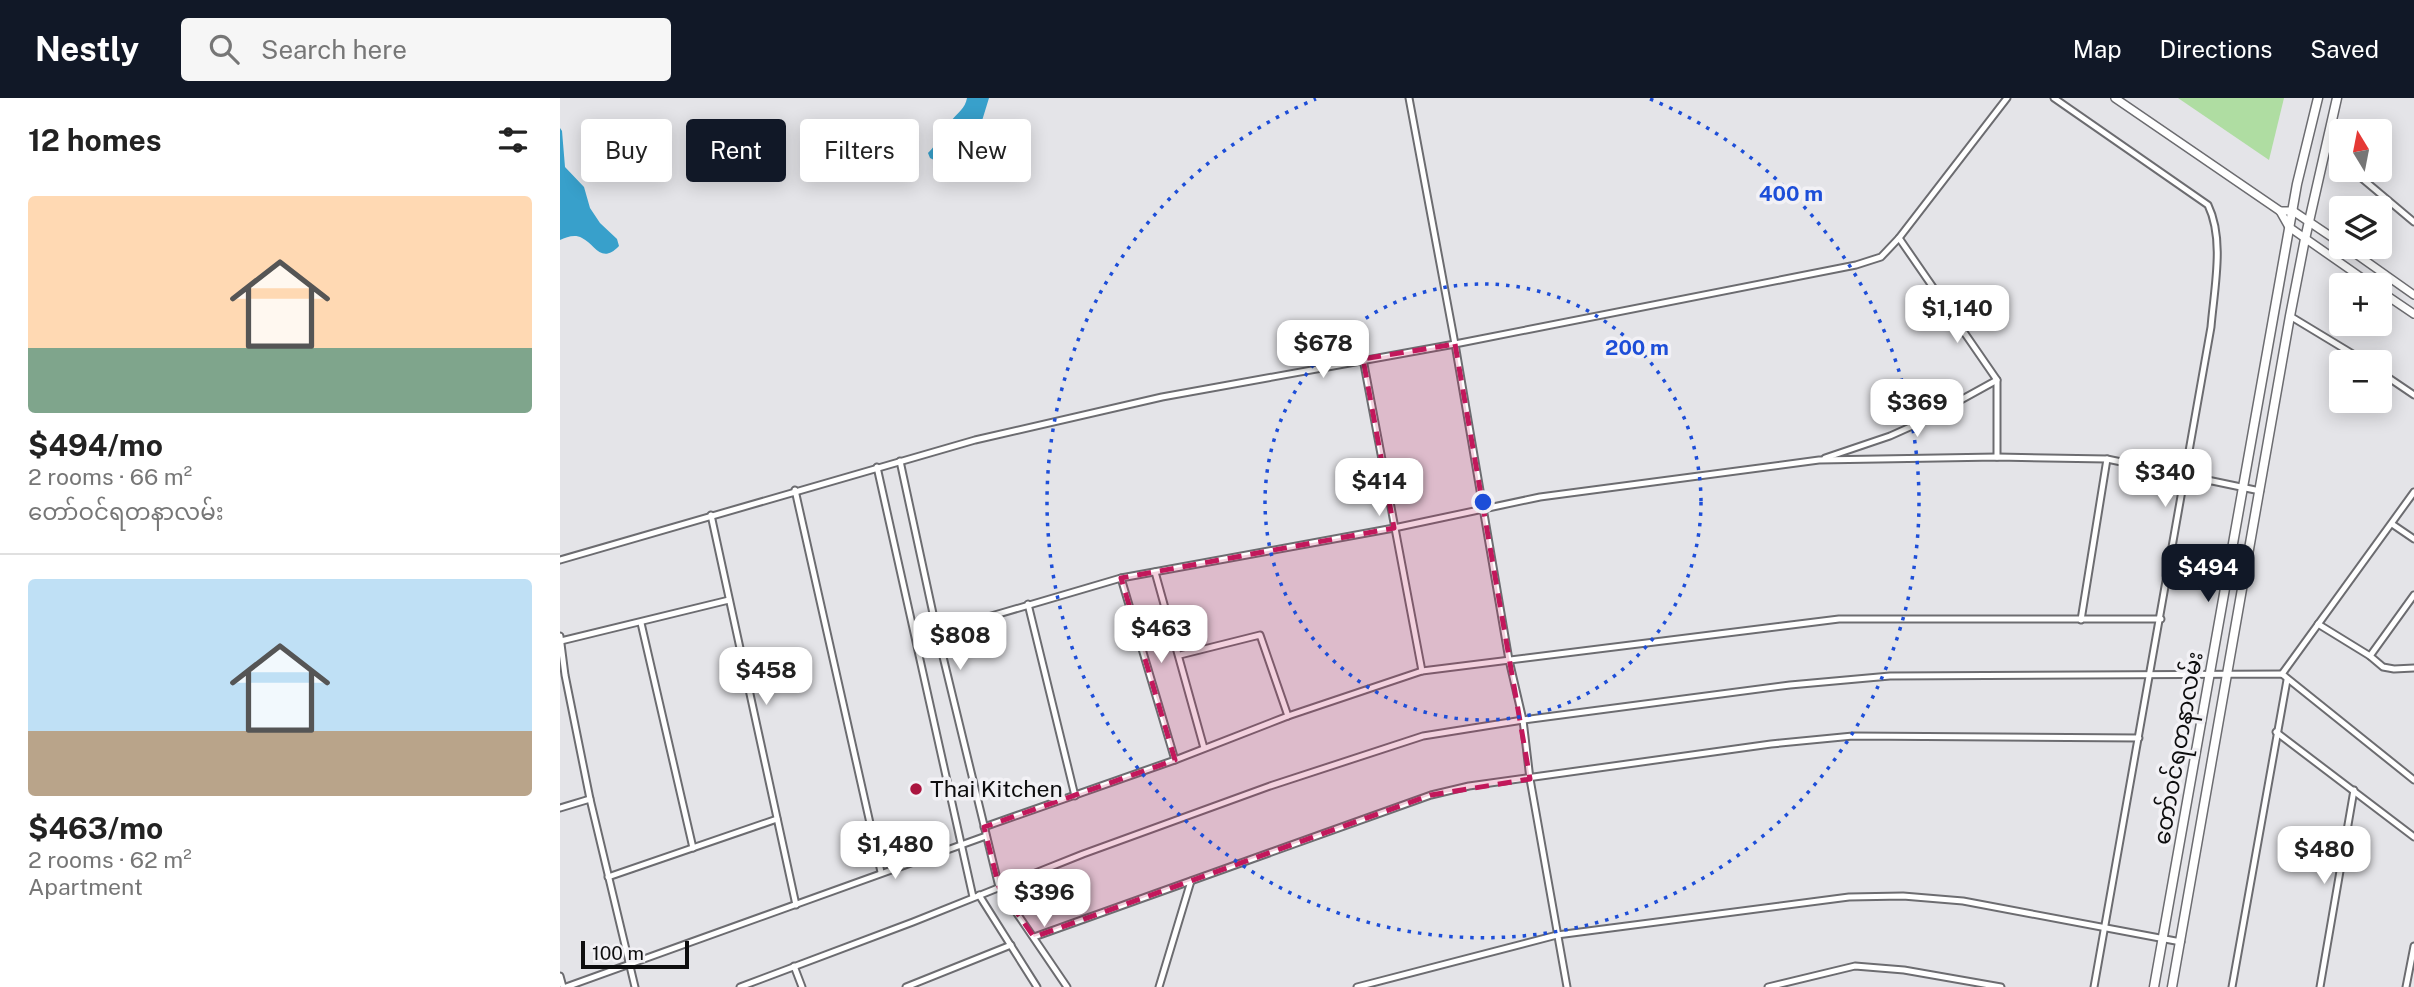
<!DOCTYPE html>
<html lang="en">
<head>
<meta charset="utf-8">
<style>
  :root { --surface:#fff; --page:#f6f6f6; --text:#222; --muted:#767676; --line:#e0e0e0; --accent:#111827 }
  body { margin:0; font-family:"Public Sans","Noto Sans Myanmar",sans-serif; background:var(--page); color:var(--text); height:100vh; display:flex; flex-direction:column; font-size:26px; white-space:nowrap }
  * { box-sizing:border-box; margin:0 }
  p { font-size:23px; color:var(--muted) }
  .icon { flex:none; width:38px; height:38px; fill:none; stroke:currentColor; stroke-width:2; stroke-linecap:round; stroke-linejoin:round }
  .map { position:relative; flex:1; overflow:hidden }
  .details { display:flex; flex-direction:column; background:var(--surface); width:560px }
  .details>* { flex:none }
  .banner { position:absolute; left:21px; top:21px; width:665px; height:63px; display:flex; gap:14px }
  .needle { width:46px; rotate:350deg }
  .buttons { position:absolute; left:1769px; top:21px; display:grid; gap:14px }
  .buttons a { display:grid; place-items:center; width:63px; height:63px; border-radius:7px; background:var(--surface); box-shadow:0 4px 18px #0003; font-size:35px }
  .scale { position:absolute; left:21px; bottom:18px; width:108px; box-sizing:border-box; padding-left:7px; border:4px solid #0d0d0e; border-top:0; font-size:19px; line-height:24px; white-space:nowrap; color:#0d0d0e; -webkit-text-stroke:5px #f2f1f5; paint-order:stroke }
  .price { position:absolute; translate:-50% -60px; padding:0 16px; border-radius:14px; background:#fff; color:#222; font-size:23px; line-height:46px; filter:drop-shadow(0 2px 4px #0008) }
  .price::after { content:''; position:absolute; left:50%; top:42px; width:21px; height:16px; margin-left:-10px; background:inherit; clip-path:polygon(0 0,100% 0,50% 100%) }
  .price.active { background:var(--accent); color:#fff }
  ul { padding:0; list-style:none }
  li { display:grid; align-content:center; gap:14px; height:371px; padding:0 28px }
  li+li { border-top:2px solid var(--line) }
  li span { display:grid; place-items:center; height:217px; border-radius:7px; color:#555 }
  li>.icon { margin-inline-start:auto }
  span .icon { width:126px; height:126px; fill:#fffc; stroke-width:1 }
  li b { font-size:30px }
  h2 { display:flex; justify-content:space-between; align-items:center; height:84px; padding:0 28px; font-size:30px }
  .chip { padding:0 24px; border-radius:7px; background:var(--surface); box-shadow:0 4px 18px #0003; font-size:24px; line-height:63px }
  .chip.active { background:var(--accent); color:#fff }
  header { display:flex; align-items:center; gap:42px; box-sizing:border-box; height:98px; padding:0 35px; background:var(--accent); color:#fff }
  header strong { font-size:33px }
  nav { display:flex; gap:38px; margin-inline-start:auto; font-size:24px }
  .search { width:490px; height:63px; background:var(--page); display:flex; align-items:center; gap:18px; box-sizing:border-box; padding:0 24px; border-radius:7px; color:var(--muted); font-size:26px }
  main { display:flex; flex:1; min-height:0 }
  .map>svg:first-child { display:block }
  .green { fill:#afdda2 }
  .water { fill:#38a0cb }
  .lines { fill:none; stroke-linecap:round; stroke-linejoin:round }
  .minor-casing { stroke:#6c6c70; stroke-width:9 }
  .tertiary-casing { stroke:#6c6c70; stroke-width:10 }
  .secondary-casing { stroke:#6c6c70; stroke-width:11 }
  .minor { stroke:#fff; stroke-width:5 }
  .tertiary { stroke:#fff; stroke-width:7 }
  .secondary { stroke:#fff; stroke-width:8 }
  .marked { fill:#c2185b; fill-opacity:0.2; stroke:#c2185b; stroke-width:5; stroke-dasharray:14 9; stroke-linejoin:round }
  .ring { fill:none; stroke:#1d4ed8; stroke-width:3.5; stroke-dasharray:3.5 7 }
  .poi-dot { fill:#aa143e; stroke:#f2f1f5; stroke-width:2.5 }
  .labels { text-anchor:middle; stroke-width:7; stroke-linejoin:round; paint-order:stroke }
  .street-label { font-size:23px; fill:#0d0d0e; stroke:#f2f1f5 }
  .poi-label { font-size:23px; fill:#0d0d0e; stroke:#f2f1f5; text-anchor:start }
  .centre { fill:#1d4ed8; stroke:#f2f1f5; stroke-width:3.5 }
  .ring-label { font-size:21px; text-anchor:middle; font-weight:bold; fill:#1d4ed8; stroke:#f2f1f5; stroke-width:7; stroke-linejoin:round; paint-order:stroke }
</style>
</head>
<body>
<header>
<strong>Nestly</strong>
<div class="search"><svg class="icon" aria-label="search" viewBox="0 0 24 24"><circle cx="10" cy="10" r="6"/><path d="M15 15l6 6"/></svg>Search here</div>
<nav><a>Map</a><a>Directions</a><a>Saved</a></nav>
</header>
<main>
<section class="details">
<h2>12 homes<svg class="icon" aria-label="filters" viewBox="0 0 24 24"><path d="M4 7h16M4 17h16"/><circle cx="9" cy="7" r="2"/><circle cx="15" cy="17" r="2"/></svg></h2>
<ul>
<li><span style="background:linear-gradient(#ffd9b3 70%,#7fa58c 0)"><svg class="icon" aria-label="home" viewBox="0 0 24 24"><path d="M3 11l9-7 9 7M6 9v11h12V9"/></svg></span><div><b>$494/mo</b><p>2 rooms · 66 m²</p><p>တော်ဝင်ရတနာလမ်း</p></div></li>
<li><span style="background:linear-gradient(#bfe0f5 70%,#b9a48a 0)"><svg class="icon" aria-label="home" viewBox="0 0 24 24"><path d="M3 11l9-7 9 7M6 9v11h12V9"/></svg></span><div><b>$463/mo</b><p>2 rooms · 62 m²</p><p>Apartment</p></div></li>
</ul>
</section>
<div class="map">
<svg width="1854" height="889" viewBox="0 0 1854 889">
  <rect width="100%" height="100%" fill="#e4e4e8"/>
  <path class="green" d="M 1618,0 L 1724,0 L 1709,62 Z"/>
  <g class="water">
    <path d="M 407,0 L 429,0 L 421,26 L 378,64 L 370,60 L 368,55 C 378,45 383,33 391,23 C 398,14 405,11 407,0 Z"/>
    <path d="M 0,30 L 2,33 L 5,69 L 24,89 L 30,110 L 40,125 L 57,141 L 59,148 C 41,167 35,146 22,140 C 15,136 7,139 0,142 Z"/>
  </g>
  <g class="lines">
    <defs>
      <g id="minor">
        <path d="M 849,0 L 895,246 L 949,562 L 963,622 L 970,681 L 1007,889"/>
        <path d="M 1494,0 L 1648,107 C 1665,142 1654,191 1651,229 L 1534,889"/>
        <path d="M 1766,49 L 1782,62"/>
        <path d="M 1792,72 L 1854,124"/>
        <path d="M 1339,140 L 1437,282 L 1437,359"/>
        <path d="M 1730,218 L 1806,264"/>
        <path d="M 803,261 L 862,573"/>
        <path d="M 1820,274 L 1854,297"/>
        <path d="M 1265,360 L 1330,338 L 1359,325 L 1437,282"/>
        <path d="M 340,363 L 377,534 L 439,789 L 507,889"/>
        <path d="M 317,369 L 413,799"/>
        <path d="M 235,392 L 321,774"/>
        <path d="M 151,417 L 236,807"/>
        <path d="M 1832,426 L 1854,441"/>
        <path d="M 0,462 L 415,342 L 602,299 L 895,246 L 1296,167 L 1321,159 L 1339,140 L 1447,0"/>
        <path d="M 595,474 L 644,650"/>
        <path d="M 561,480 L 615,662"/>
        <path d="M 468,506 L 515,698"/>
        <path d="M 1521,522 L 1547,361"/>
        <path d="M 81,525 L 133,750"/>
        <path d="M 1758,526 L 1810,558 L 1823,569 L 1834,571 L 1854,570"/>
        <path d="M 377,534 L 561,480 L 834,430 L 980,399 L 1259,362 L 1437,359 L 1547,361 L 1700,393"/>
        <path d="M 0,538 L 5,577 L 30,701 L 75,889"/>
        <path d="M 1,543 L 169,502"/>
        <path d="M 620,557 L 700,537 L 728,618"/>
        <path d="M 1810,558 L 1854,497"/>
        <path d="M 1722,576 L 1854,394"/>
        <path d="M 1716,634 L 1854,739"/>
        <path d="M 0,710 L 30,701"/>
        <path d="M 424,729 L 615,662 L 728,618 L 862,573 L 1279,521 L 1601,521"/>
        <path d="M 48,779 L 217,721"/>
        <path d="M 419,797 L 477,889"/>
        <path d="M 474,839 L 871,697 L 909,688 L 1211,646 L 1293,638 L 1579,640"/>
        <path d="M 234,868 L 242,889"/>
        <path d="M 0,878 L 3,889"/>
        <path d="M 6,889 L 426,738"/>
        <path d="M 180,889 L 353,824 L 523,756 L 710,688 L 863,638 L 963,622 L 1230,587 L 1330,578 L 1722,576 L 1854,682"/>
        <path d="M 346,889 L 451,847"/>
        <path d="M 599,889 L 631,783"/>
        <path d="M 797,889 L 997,837 L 1289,799 L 1343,798 L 1403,803 L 1621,844"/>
        <path d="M 1208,889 L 1295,868 L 1344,872 L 1441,889"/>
        <path d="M 1672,889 L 1727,582"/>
        <path d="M 1760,889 L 1794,692"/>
        <path d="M 1846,889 L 1854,848"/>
      </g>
      <g id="tertiary">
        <path d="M 1555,0 L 1720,113 L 1729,129 L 1812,187"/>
        <path d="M 1720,113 L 1733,113 L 1782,146"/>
        <path d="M 1786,149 L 1854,197"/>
        <path d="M 1820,193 L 1854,216"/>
      </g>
      <g id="secondary">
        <path d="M 1594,889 L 1737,86 L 1758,0"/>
        <path d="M 1612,889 L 1730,218 L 1745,141 L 1777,0"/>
      </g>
    </defs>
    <use href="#minor" class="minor-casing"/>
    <use href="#tertiary" class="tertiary-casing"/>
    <use href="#secondary" class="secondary-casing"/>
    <use href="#minor" class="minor"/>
    <use href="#tertiary" class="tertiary"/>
    <use href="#secondary" class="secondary"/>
  </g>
  <path class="marked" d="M 895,246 L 970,681 L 871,697 L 474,839 L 439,789 L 424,729 L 615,662 L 561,480 L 834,430 L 803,261 Z"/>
  <g class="ring">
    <circle cx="923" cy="404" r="218"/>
    <path d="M1090 1A436 436 0 1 1 756 1"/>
  </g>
  <circle class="poi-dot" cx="356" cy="691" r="7"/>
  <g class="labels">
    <g class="street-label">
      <text transform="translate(1618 650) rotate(-80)" y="8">တော်ဝင်ရတနာလမ်း</text>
    </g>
    <g class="poi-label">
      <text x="370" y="699">Thai Kitchen</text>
    </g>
  </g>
  <circle cx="923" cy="404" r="10" class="centre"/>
  <g class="ring-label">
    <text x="1231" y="103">400 m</text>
    <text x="1077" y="257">200 m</text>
  </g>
</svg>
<div class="buttons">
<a><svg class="needle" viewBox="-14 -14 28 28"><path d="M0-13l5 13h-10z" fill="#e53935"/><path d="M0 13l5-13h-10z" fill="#767676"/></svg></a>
<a><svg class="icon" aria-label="layers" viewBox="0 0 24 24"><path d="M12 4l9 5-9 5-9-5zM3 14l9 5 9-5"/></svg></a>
<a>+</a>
<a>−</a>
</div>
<div class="scale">100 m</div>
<b class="price" style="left:1397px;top:247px">$1,140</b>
<b class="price" style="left:763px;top:282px">$678</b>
<b class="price" style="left:1357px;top:341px">$369</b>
<b class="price" style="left:1605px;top:411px">$340</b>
<b class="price" style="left:819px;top:420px">$414</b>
<b class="price active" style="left:1648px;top:506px">$494</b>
<b class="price" style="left:601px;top:567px">$463</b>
<b class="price" style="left:400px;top:574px">$808</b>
<b class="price" style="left:206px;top:609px">$458</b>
<b class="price" style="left:335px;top:783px">$1,480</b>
<b class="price" style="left:1764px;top:788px">$480</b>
<b class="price" style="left:484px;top:831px">$396</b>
<div class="banner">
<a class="chip">Buy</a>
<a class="chip active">Rent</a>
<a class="chip">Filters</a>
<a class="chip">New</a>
</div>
</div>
</main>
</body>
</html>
